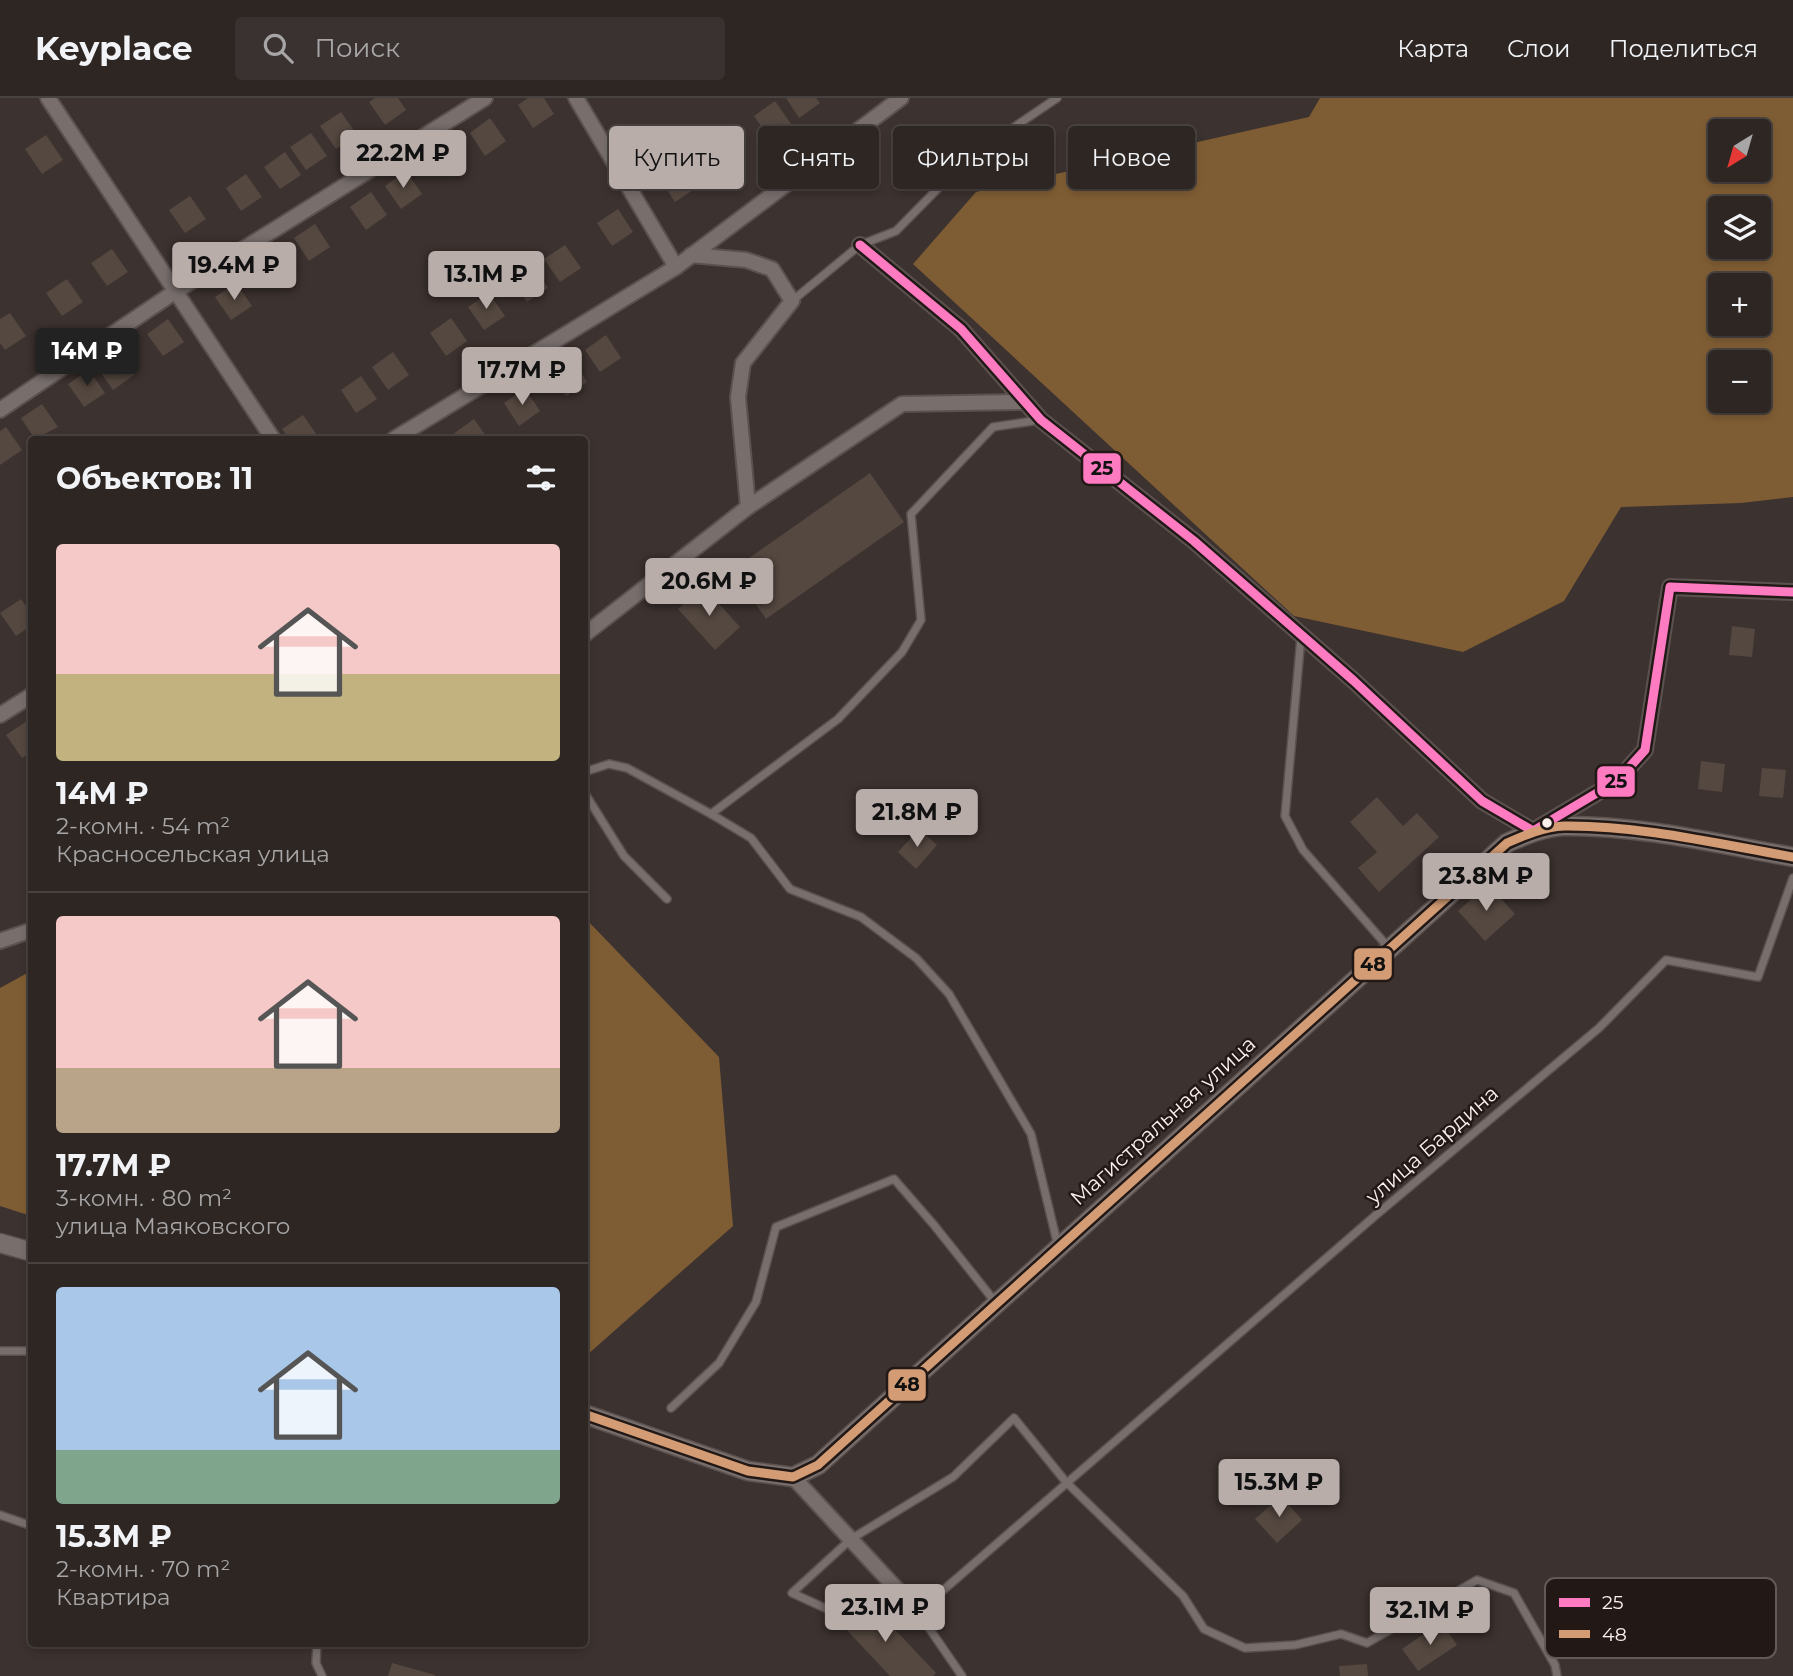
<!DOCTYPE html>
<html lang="ru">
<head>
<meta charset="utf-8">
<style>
  :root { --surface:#2d2623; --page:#393230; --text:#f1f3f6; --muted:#a7a5a6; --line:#484341; --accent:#b9adaa }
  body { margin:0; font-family:Montserrat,sans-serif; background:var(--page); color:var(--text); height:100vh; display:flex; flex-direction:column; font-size:26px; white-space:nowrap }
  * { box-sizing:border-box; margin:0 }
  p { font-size:23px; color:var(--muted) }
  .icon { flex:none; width:38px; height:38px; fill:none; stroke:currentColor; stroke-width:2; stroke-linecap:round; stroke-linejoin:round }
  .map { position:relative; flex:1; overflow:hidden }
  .sheet { position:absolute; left:28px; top:338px; width:560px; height:1211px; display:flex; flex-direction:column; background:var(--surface); border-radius:7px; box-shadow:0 4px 10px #0003,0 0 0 2px var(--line) }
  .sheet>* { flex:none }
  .banner { position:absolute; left:609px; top:28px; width:665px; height:63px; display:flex; gap:14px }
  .needle { width:46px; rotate:217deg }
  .controls { position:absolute; left:1708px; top:21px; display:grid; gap:14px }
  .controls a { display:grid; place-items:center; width:63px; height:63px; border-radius:7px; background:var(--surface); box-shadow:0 4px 10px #0003,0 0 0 2px var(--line); font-size:35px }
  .price { position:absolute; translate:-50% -60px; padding:0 16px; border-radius:7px; background:var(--accent); color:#111; font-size:23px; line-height:46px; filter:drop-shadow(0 2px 4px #0008) }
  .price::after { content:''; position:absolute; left:50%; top:42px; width:21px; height:16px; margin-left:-10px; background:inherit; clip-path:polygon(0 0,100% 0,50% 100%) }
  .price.active { background:#222; color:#fff }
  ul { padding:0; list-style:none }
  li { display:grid; align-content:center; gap:14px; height:371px; padding:0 28px }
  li+li { border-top:2px solid var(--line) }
  li span { display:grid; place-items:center; height:217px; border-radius:7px; color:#555 }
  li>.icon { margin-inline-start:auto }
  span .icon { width:126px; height:126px; fill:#fffc; stroke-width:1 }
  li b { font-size:30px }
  h2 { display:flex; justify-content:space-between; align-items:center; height:84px; padding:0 28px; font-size:30px }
  .chip { padding:0 24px; border-radius:7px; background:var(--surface); box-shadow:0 4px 10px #0003,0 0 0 2px var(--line); font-size:24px; line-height:63px }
  .chip.active { background:var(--accent); color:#111 }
  header { display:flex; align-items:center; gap:42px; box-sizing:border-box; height:98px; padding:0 35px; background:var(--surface); border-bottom:2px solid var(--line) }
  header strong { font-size:33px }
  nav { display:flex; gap:38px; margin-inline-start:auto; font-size:24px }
  .search { width:490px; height:63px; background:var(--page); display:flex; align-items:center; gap:18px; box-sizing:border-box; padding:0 24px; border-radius:7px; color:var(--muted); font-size:26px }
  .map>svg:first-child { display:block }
  .forest { fill:#7f5d34; fill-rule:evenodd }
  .building { fill:#554840 }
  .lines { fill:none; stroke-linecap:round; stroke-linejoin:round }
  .service-casing { stroke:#5b514f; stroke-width:10 }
  .minor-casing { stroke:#5b514f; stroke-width:18 }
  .tertiary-casing { stroke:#5b514f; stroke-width:21 }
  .service { stroke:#786f6d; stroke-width:7 }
  .minor { stroke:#786f6d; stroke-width:14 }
  .tertiary { stroke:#786f6d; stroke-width:18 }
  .bus-1-casing { stroke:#221917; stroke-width:14 }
  .bus-2-casing { stroke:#221917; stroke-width:14 }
  .bus-1 { stroke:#fe7ac1; stroke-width:9 }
  .bus-2 { stroke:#d39c74; stroke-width:9 }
  .bus-dot { fill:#fcefec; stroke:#221917; stroke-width:2.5 }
  .labels { text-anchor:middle; stroke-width:5; stroke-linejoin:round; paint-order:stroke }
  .street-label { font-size:21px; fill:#fcefec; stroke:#221917 }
  .key { fill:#221917; stroke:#635957; stroke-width:2 }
  .key-label { font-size:19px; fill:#fcefec }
  .line-badge { stroke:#221917; stroke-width:2.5 }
  .pale-badge-label { font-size:19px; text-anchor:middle; font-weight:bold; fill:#111 }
</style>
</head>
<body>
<header>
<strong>Keyplace</strong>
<div class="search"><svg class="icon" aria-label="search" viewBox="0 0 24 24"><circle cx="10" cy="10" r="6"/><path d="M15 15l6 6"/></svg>Поиск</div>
<nav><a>Карта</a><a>Слои</a><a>Поделиться</a></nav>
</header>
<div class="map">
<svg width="1793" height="1578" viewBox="0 0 1793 1578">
  <rect width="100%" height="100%" fill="#3c322f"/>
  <g class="forest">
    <path d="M 1320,0 L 1793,0 L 1793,399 L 1741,405 L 1621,409 L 1564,503 L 1463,554 L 1294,518 L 913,166 L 976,94 L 1309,19 ZM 1720,33 L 1759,33 L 1759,72 L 1720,72 ZM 1720,110 L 1759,110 L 1759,149 L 1720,149 ZM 1720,187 L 1759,187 L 1759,226 L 1720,226 ZM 1720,264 L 1759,264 L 1759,303 L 1720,303 Z"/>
    <path d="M 585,820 L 719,959 L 733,1128 L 587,1257 L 584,1257 Z"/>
    <path d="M 31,873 L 31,1118 L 0,1108 L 0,890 Z"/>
  </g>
  <g class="building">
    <path d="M 375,0 L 398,0 L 406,12 L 385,27 L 369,4 Z"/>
    <path d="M 528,0 L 544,0 L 554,16 L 533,30 L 518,7 Z"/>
    <path d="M 786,0 L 816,0 L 820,5 L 799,20 Z"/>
    <path d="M 775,3 L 791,26 L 770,41 L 754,18 Z"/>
    <path d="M 341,14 L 357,37 L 336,51 L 320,28 Z"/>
    <path d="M 490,20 L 506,43 L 485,58 L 470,35 Z"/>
    <path d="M 731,33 L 746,56 L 725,70 L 710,47 Z"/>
    <path d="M 311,35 L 327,58 L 306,72 L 290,49 Z"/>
    <path d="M 46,37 L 63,62 L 42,76 L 25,51 Z"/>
    <path d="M 451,41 L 467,64 L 446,78 L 430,55 Z"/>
    <path d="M 285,54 L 301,77 L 280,91 L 264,69 Z"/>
    <path d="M 681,67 L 696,90 L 675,104 L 660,81 Z"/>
    <path d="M 406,73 L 422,96 L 401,111 L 385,88 Z"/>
    <path d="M 246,76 L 262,99 L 241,113 L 226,90 Z"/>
    <path d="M 371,94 L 387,117 L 366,132 L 350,109 Z"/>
    <path d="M 190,98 L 206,121 L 185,135 L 169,112 Z"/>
    <path d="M 618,111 L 633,134 L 612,148 L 597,125 Z"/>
    <path d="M 315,126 L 330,149 L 309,163 L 294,140 Z"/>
    <path d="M 565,147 L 581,170 L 560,184 L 544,161 Z"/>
    <path d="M 281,149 L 296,171 L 275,186 L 260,163 Z"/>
    <path d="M 112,151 L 128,174 L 107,188 L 91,165 Z"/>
    <path d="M 533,167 L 548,190 L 527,204 L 512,181 Z"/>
    <path d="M 67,181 L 83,204 L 62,218 L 46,195 Z"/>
    <path d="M 236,185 L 252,208 L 231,222 L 215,199 Z"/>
    <path d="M 489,195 L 505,218 L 484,232 L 468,209 Z"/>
    <path d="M 10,215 L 26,238 L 5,252 L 0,245 L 0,221 Z"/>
    <path d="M 451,220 L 467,243 L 446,258 L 430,235 Z"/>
    <path d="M 168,221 L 184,244 L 163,258 L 147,236 Z"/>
    <path d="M 606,237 L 621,260 L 600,274 L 585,252 Z"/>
    <path d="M 118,254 L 134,277 L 113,292 L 97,269 Z"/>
    <path d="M 393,254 L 409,277 L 388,292 L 372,269 Z"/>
    <path d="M 572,261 L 587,284 L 566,298 L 551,275 Z"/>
    <path d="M 89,272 L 105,295 L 84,309 L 68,286 Z"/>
    <path d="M 361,278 L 377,301 L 356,315 L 341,292 Z"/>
    <path d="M 525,291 L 540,313 L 519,328 L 504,305 Z"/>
    <path d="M 42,306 L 58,329 L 35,341 L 21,320 Z"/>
    <path d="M 303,317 L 319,340 L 289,341 L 282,331 Z"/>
    <path d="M 474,321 L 488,341 L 457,341 L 453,336 Z"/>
    <path d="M 6,329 L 22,352 L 0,367 L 0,333 Z"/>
    <path d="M 870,375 L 904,424 L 766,521 L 732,472 Z"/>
    <path d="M 703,488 L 740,529 L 715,552 L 678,511 Z"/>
    <path d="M 21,501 L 32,516 L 32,527 L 16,538 L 0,515 Z"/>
    <path d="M 1732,528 L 1755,531 L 1752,559 L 1729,557 Z"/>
    <path d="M 27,623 L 32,630 L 32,654 L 22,660 L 6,637 Z"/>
    <path d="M 1701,663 L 1725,666 L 1722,694 L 1698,691 Z"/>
    <path d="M 1762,670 L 1786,672 L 1783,700 L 1759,698 Z"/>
    <path d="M 1377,699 L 1403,728 L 1417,715 L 1439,739 L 1379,794 L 1358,770 L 1377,754 L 1350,724 Z"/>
    <path d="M 919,731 L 937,747 L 916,771 L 898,754 Z"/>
    <path d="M 1488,786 L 1515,816 L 1485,843 L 1458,813 Z"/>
    <path d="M 1281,1398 L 1302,1422 L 1277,1445 L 1255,1421 Z"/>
    <path d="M 867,1502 L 936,1575 L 933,1578 L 890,1578 L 841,1526 Z"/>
    <path d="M 1441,1524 L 1457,1547 L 1418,1573 L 1402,1551 Z"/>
    <path d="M 392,1565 L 435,1577 L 435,1578 L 388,1578 Z"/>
    <path d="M 1367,1566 L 1368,1578 L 1340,1578 L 1339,1568 Z"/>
  </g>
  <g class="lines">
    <defs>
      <g id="service">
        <path d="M 792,203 L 860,147 L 896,133 L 967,61 L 1057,0"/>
        <path d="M 1301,539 L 1285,718 L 1303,752 L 1389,850"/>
        <path d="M 584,674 L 609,666 L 627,670 L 711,716 L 751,740 L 790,791 L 861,819 L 916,860 L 949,896 L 1031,1036 L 1058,1148"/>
        <path d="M 584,694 L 624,758 L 667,801"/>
        <path d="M 711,716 L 838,621 L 902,554 L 921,522 L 911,416 L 993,329 L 1040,322"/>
        <path d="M 0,1253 L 32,1253"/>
        <path d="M 671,1310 L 719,1265 L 756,1204 L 776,1129 L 894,1081 L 934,1127 L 996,1205"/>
        <path d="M 0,1417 L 32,1428"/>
        <path d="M 827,1511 L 792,1495 L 851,1441 L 953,1379 L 1014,1320 L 1066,1384 L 1183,1498 L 1204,1531 L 1245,1550 L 1295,1547 L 1341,1536 L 1367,1545 L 1477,1482 L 1514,1495 L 1555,1567 L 1557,1578"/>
        <path d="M 317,1545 L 316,1565 L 322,1578"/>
        <path d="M 962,1578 L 918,1514 L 1376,1117 L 1599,930 L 1666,862 L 1758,879 L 1793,780"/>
      </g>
      <g id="minor">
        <path d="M 48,0 L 273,341"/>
        <path d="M 576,0 L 676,169"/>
        <path d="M 860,147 L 961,231 L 1041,322 L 1194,443 L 1354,583 L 1482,703 L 1533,733 L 1617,683 L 1645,652 L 1670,489 L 1793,494"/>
        <path d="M 0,312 L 176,193 L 485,0"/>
        <path d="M 394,341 L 676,169 L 901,0"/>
        <path d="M 748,409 L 902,306 L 1023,304"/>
        <path d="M 584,537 L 748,409 L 738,299 L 743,265 L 792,203 L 772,171 L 746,162 L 691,157"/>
        <path d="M 0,617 L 32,597"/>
        <path d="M 0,843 L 32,832"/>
        <path d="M 793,1379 L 918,1514"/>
      </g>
      <g id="tertiary">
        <path d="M 0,1145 L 32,1154"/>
        <path d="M 584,1316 L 748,1373 L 793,1379 L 818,1367 L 1507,745 C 1525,737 1543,729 1564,728 C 1639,727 1719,746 1793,759"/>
      </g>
    </defs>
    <use href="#service" class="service-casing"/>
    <use href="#minor" class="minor-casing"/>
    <use href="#tertiary" class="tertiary-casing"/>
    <use href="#service" class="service"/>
    <use href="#minor" class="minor"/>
    <use href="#tertiary" class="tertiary"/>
    <defs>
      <path id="bus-1" d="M 860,147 L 961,231 L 1041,322 L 1194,443 L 1354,583 L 1482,703 L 1533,733 L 1617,683 L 1645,652 L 1670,489 L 1793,494"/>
      <path id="bus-2" d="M 584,1316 L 748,1373 L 793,1379 L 818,1367 L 1507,745 C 1525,737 1543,729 1564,728 C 1639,727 1719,746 1793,759"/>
    </defs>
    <use href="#bus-1" class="bus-1-casing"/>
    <use href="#bus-2" class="bus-2-casing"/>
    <use href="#bus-1" class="bus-1"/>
    <use href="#bus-2" class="bus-2"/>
  </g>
  <circle class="bus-dot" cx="1547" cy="725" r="6"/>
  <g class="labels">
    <g class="street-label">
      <text transform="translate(1163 1023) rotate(-42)" y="7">Магистральная улица</text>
      <text transform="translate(1432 1047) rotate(-41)" y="7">улица Бардина</text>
    </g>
  </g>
  <rect x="1545" y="1480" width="231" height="80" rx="10" class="key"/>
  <rect x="1559" y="1500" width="31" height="9" fill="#fe7ac1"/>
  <rect x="1559" y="1532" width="31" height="8" fill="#d39c74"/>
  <g class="key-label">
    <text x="1602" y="1511">25</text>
    <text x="1602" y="1543">48</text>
  </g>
  <g class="line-badge">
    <rect x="1082" y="354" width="40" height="33" rx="7" fill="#fe7ac1"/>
    <rect x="1596" y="667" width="40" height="33" rx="7" fill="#fe7ac1"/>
    <rect x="1353" y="849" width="40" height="34" rx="7" fill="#d39c74"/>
    <rect x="887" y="1270" width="40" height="34" rx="7" fill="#d39c74"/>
  </g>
  <g class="pale-badge-label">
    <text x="1102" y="377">25</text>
    <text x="1616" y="690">25</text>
    <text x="1373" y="873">48</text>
    <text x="907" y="1293">48</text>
  </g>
</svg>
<div class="controls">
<a><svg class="needle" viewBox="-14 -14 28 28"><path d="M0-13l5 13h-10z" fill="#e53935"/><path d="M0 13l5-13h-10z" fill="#a7a5a6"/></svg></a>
<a><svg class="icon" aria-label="layers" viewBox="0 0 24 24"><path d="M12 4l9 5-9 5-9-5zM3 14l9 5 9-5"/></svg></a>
<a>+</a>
<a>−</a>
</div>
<b class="price" style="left:403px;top:92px">22.2M ₽</b>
<b class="price" style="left:234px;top:204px">19.4M ₽</b>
<b class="price" style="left:486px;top:213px">13.1M ₽</b>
<b class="price active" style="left:87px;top:290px">14M ₽</b>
<b class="price" style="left:522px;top:309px">17.7M ₽</b>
<b class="price" style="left:709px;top:520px">20.6M ₽</b>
<b class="price" style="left:917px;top:751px">21.8M ₽</b>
<b class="price" style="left:1486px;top:815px">23.8M ₽</b>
<b class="price" style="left:1279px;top:1421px">15.3M ₽</b>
<b class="price" style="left:885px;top:1546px">23.1M ₽</b>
<b class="price" style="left:1430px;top:1549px">32.1M ₽</b>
<div class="banner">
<a class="chip active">Купить</a>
<a class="chip">Снять</a>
<a class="chip">Фильтры</a>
<a class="chip">Новое</a>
</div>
<section class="sheet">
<h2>Объектов: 11<svg class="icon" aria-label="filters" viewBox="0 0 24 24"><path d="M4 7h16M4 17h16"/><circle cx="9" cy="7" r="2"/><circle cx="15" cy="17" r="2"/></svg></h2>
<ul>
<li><span style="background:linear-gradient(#f6c9c9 60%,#c2b280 0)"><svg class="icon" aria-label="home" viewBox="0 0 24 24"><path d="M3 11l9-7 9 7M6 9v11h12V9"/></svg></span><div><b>14M ₽</b><p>2-комн. · 54 m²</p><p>Красносельская улица</p></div></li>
<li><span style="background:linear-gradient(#f6c9c9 70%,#b9a48a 0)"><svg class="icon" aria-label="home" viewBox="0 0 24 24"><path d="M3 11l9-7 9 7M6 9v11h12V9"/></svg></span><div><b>17.7M ₽</b><p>3-комн. · 80 m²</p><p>улица Маяковского</p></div></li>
<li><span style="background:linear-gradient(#a9c7e8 75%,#7fa58c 0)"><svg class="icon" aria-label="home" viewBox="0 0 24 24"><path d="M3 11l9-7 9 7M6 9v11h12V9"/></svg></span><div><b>15.3M ₽</b><p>2-комн. · 70 m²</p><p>Квартира</p></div></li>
</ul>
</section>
</div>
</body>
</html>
